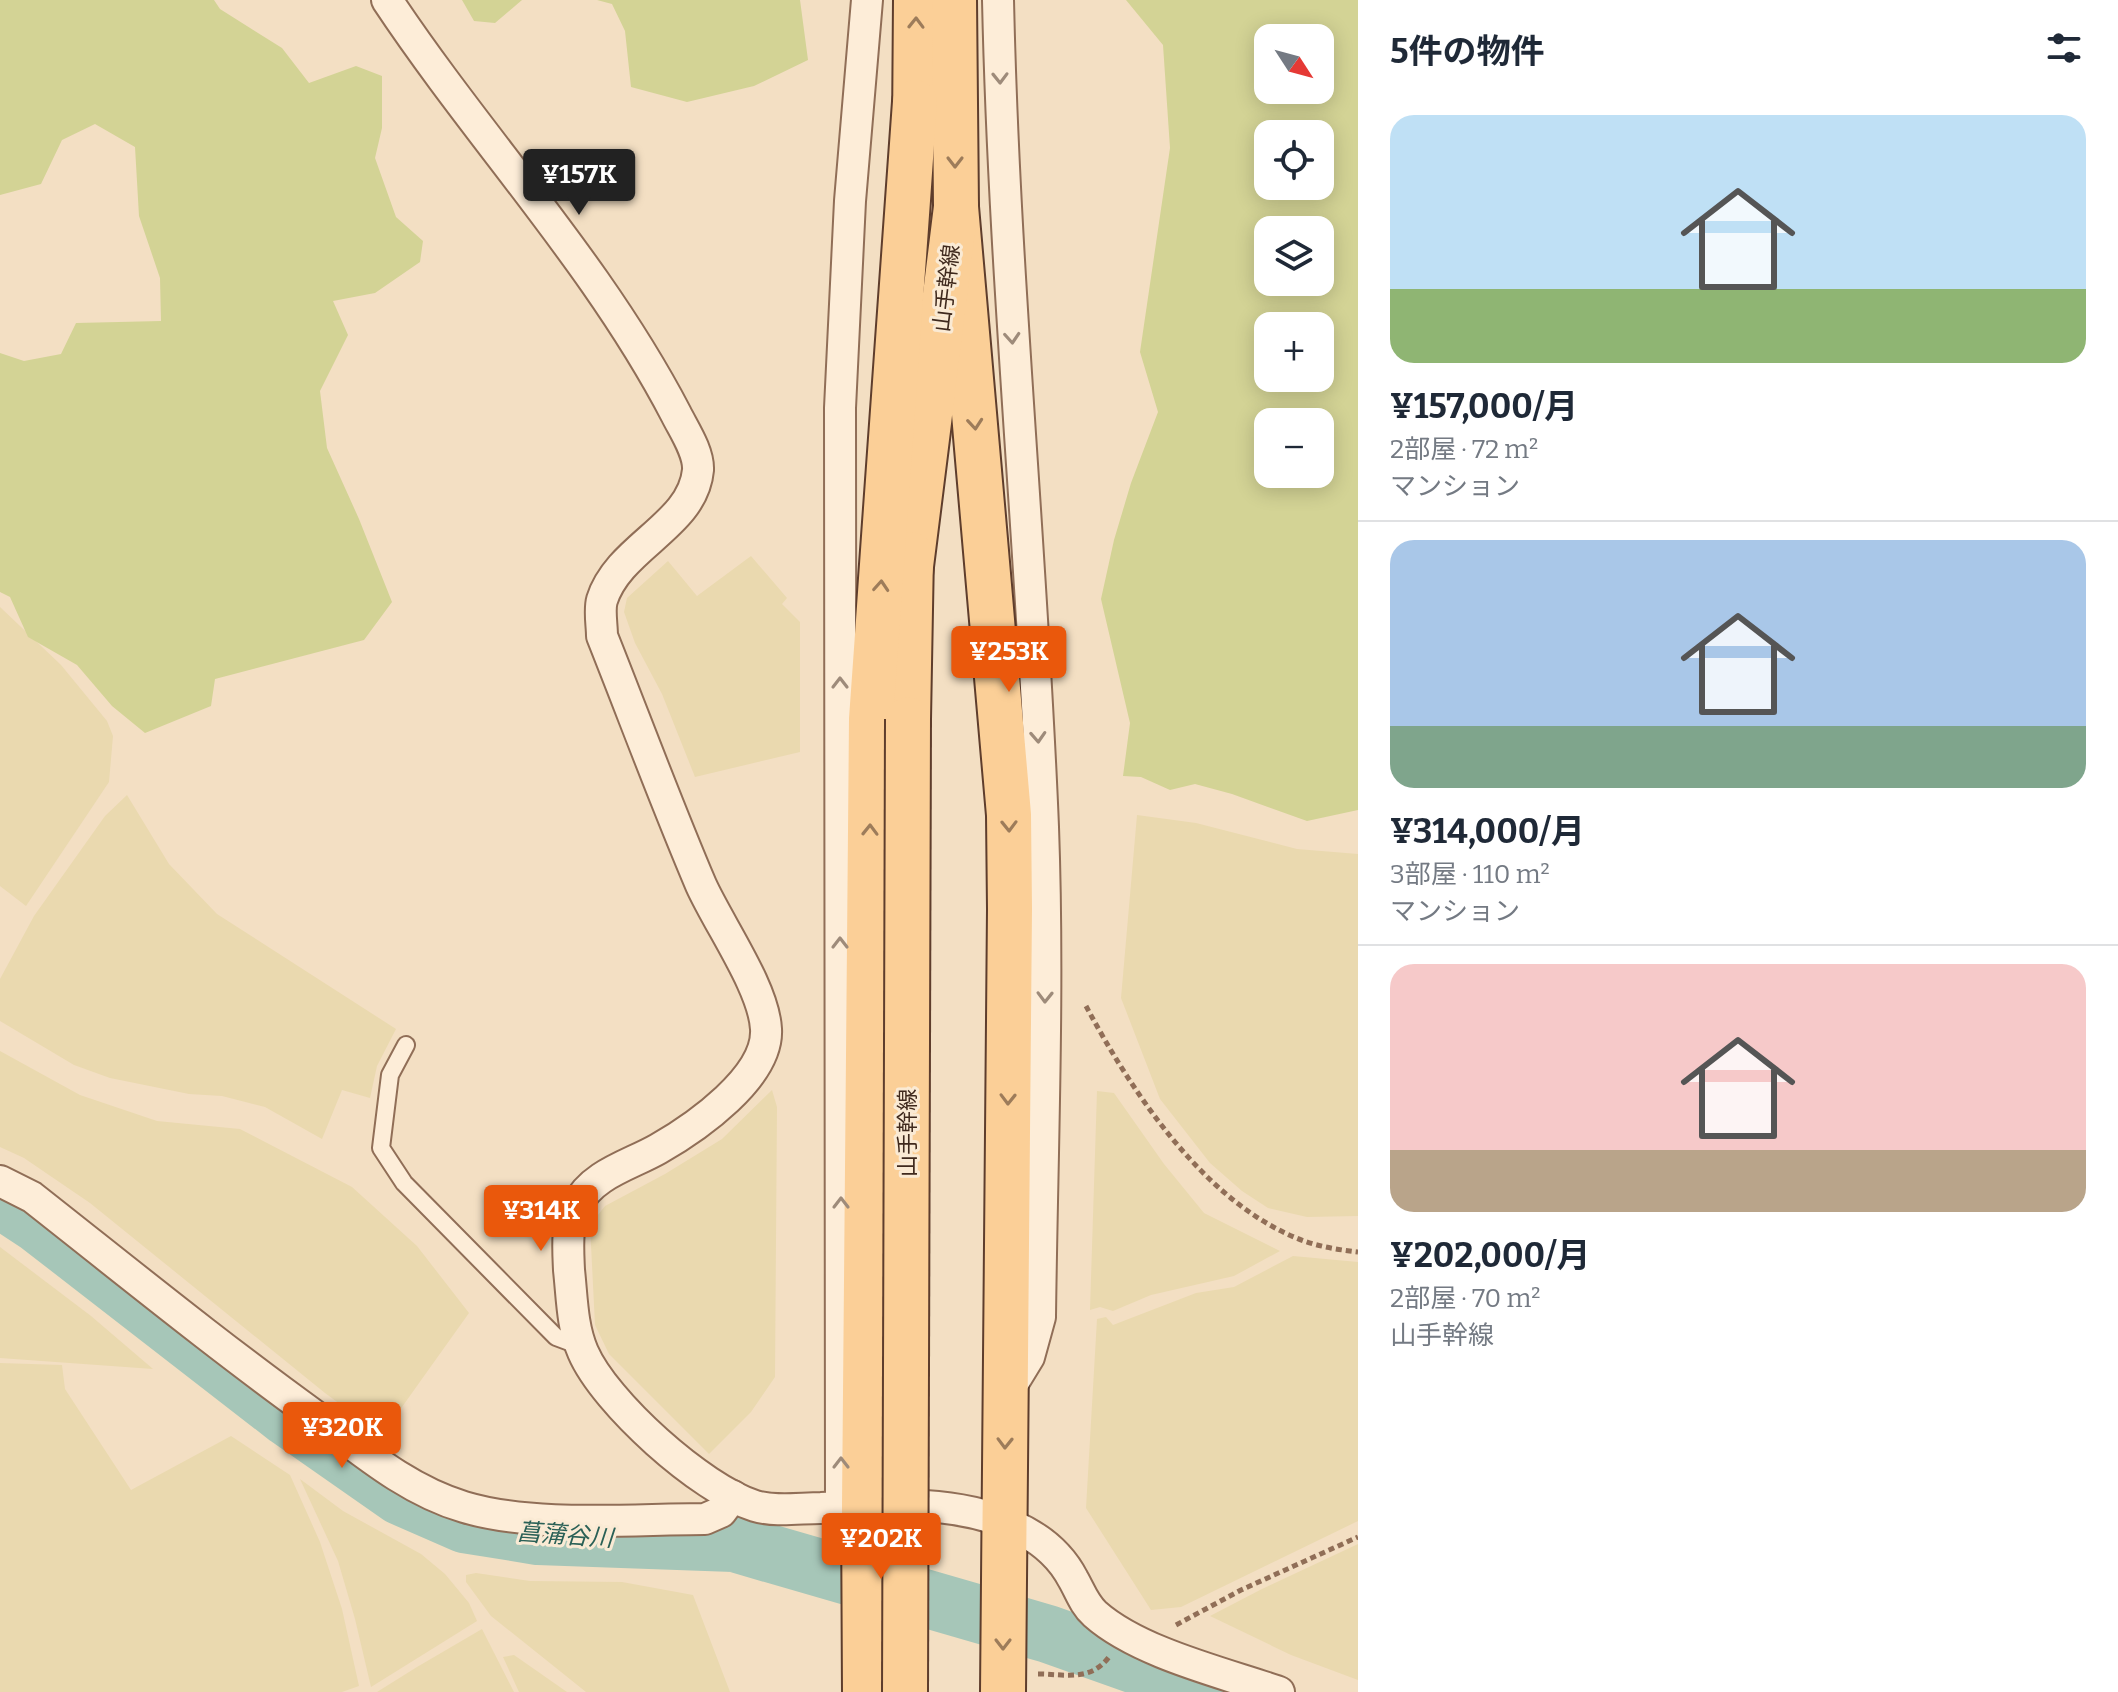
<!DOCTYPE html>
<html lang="ja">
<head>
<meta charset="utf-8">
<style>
  :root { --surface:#fff; --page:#f2f2f3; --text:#1f2937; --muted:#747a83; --line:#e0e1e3; --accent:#ea580c }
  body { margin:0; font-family:Bitter,"Noto Sans JP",serif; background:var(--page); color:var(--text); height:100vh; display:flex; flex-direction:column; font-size:30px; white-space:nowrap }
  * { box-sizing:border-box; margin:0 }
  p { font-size:26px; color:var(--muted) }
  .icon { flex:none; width:44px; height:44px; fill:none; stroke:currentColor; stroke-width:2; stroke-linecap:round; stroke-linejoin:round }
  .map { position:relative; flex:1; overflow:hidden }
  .drawer { display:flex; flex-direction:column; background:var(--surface); width:760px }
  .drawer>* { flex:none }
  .needle { width:52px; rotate:126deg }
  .buttons { position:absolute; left:1254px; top:24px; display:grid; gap:16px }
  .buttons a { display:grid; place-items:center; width:80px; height:80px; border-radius:16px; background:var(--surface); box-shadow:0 4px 20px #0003; font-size:40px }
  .price { position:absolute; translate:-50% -68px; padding:0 18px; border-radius:8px; background:var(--accent); color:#fff; font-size:26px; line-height:52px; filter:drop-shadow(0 2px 4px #0008) }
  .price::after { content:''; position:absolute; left:50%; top:48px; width:24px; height:18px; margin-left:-12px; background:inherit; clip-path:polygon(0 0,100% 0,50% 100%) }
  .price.active { background:#222; color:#fff }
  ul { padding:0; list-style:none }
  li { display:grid; align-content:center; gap:16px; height:424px; padding:0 32px }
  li+li { border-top:2px solid var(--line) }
  li span { display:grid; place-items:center; height:248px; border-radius:24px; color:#555 }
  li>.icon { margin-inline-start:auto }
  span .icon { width:144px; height:144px; fill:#fffc; stroke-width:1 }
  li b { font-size:34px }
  h2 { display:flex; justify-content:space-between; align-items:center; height:96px; padding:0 32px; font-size:34px }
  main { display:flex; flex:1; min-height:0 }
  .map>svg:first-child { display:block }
  .farmland { fill:#ead9af }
  .green { fill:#d3d395; fill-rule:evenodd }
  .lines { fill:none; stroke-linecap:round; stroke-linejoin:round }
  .river { stroke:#a6c6b8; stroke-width:58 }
  .service-casing { stroke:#906e57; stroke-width:20 }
  .minor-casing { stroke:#906e57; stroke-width:34 }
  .primary-casing { stroke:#5e3d2c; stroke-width:48 }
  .path { stroke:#906e57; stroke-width:5; stroke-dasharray:6 4; stroke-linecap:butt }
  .service { stroke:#fdedd8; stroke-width:16 }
  .minor { stroke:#fdedd8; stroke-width:30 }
  .primary { stroke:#fbcf97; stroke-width:44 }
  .primary-bridge-casing { stroke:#5e3d2c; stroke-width:48; stroke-linecap:butt }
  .primary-bridge { stroke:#fbcf97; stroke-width:44 }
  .oneway { stroke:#9d7c5a }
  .oneway2 { stroke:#9e8b7a }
  .labels { text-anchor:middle; stroke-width:6; stroke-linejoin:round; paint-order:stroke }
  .street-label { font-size:22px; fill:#3f291d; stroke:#faead4 }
  .water-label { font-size:24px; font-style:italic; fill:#2a6056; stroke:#faead4 }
</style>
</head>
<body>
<main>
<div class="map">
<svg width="1358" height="1692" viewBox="0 0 1358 1692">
  <rect width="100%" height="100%" fill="#f3dfc3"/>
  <g class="farmland">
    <path d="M 751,556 L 787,598 L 782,604 L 800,622 L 800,752 L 695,777 L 662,694 L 635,643 L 624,612 L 627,598 L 668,561 L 697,596 Z"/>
    <path d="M 0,607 L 61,665 L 107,721 L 113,736 L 109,782 L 26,906 L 0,886 Z"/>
    <path d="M 127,795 L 169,864 L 217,914 L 396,1029 L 377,1066 L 370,1098 L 342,1090 L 322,1139 L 265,1107 L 222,1096 L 189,1094 L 110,1078 L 74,1065 L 0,1021 L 0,979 L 34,916 L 105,816 Z"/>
    <path d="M 1137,815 L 1196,823 L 1297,849 L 1358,854 L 1358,1216 L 1307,1217 L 1268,1208 L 1242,1191 L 1210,1163 L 1160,1099 L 1121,998 Z"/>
    <path d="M 0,1051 L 80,1095 L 157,1121 L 240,1129 L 352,1187 L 417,1246 L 469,1313 L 382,1435 L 325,1393 L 90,1203 L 24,1158 L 0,1147 Z"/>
    <path d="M 772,1090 L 777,1107 L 775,1377 L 751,1412 L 709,1454 L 609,1354 L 595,1325 L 590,1225 L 605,1206 L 665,1174 L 722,1139 Z"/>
    <path d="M 1097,1091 L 1114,1093 L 1164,1164 L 1204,1213 L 1280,1251 L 1234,1276 L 1151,1295 L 1113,1311 L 1100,1307 L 1090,1310 Z"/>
    <path d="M 0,1247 L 91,1316 L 153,1369 L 0,1358 Z"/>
    <path d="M 1293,1256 L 1358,1262 L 1358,1521 L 1181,1607 L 1151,1610 L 1086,1508 L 1097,1319 L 1106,1317 L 1113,1325 L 1196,1293 L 1234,1287 Z"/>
    <path d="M 0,1363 L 62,1365 L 65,1389 L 131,1490 L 231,1436 L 290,1475 L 320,1542 L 342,1609 L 359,1686 L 342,1692 L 0,1692 Z"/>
    <path d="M 300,1479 L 343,1511 L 421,1554 L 445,1574 L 469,1603 L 477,1621 L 371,1687 L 355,1619 L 338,1561 Z"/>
    <path d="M 1358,1544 L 1358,1680 L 1291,1655 L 1210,1616 L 1260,1590 Z"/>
    <path d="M 476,1573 L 530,1581 L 622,1582 L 693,1595 L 730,1692 L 586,1692 L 491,1616 L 466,1582 L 466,1575 Z"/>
    <path d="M 482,1629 L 514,1692 L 377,1692 L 417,1667 Z"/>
    <path d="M 514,1655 L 567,1692 L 519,1692 L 503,1657 Z"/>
  </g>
  <g class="green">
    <path d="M 0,0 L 214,0 L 220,9 L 282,48 L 309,83 L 356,66 L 382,76 L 382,128 L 375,158 L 396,217 L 423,241 L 420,262 L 375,293 L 333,301 L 348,335 L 320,391 L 327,448 L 359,519 L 392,602 L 364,640 L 215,679 L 211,706 L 145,733 L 112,706 L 77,665 L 28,637 L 10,597 L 0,592 L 0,353 L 24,361 L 61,354 L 76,323 L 161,321 L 160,278 L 139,216 L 135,147 L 95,124 L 62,140 L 41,184 L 0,195 Z"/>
    <path d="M 462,0 L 522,0 L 495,23 L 474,21 Z"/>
    <path d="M 597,0 L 800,0 L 808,60 L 754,86 L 687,102 L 631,87 L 625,31 L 612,4 Z"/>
    <path d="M 1126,0 L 1358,0 L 1358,810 L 1307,821 L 1232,794 L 1195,784 L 1170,790 L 1141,777 L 1123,776 L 1130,723 L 1101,599 L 1114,540 L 1131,483 L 1158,412 L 1140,352 L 1170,148 L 1163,45 ZM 1268,38 L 1320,38 L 1320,90 L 1268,90 ZM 1268,134 L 1320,134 L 1320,186 L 1268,186 ZM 1320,230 L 1320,282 L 1268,282 L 1268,230 ZM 1268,326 L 1320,326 L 1320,378 L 1268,378 ZM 1268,422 L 1320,422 L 1320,474 L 1268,474 Z"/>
  </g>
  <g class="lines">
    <path class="river" d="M 0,1199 L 38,1224 L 287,1417 L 400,1496 L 464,1524 L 538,1536 L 734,1543 L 1048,1634 L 1212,1692"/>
    <defs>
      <path id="service" d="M 406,1045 L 390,1075 L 381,1148 L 404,1183 L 556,1337 L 580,1346"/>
      <g id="minor">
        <path d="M 387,0 C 480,140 598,264 676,414 C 684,430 699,452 698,470 C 693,526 619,546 602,600 C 599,610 602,625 602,636 C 635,719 666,803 701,885 C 719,925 764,988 766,1029 C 769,1077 695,1128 658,1149 C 630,1165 592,1174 577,1205 C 566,1225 568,1247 569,1270 C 572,1297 572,1327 583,1352 C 605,1403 701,1489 755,1506 C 775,1512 800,1508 821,1508 C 884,1505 952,1499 1011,1525 C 1037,1536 1060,1554 1073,1579 C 1080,1591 1084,1604 1095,1614 C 1139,1653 1224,1673 1279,1692"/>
        <path d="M 998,0 C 1004,276 1032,551 1043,827 C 1049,990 1042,1154 1040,1317 L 1029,1357 L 1007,1393"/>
        <path d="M 0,1181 L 32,1197 C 126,1271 218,1346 315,1416 C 362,1451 407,1490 464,1507 C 534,1528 631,1519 705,1519 L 721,1512 L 733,1496"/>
        <path d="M 843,1525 L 841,1507 L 840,408 L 850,201 L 867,0"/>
      </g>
      <g id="primary">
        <path d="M 915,130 L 916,0"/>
        <path d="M 956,207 L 1009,815 L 1010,909 L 1003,1692"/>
        <path d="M 910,574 L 956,207 L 954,0"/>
        <path d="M 908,719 L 911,554"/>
        <path d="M 865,1692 L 864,1505 L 871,719 L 915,102"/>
      </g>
    </defs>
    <use href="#service" class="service-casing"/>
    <use href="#minor" class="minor-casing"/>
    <use href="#primary" class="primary-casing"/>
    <g class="path">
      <path d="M 1086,1006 C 1133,1094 1206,1205 1304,1241 C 1321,1247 1340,1250 1358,1252"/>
      <path d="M 1176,1625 L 1241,1590 L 1358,1537"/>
      <path d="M 1038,1674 C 1065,1674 1090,1682 1109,1657"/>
    </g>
    <use href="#service" class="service"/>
    <use href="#minor" class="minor"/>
    <use href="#primary" class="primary"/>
    <defs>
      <path id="primary-bridge" d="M 905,1692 L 908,719"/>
    </defs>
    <use href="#primary-bridge" class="primary-bridge-casing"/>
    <use href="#primary-bridge" class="primary-bridge"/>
  </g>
  <defs><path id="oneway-chevron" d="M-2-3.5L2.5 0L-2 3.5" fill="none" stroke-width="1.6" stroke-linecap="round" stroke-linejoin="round" transform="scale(2)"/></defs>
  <g class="oneway">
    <use href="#oneway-chevron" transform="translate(916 23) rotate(-89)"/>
    <use href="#oneway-chevron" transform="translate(955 162) rotate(90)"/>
    <use href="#oneway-chevron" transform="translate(975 424) rotate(85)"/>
    <use href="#oneway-chevron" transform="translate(881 586) rotate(-86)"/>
    <use href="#oneway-chevron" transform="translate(1009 826) rotate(89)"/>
    <use href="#oneway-chevron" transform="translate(870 830) rotate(-89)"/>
    <use href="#oneway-chevron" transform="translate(1008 1099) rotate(91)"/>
    <use href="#oneway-chevron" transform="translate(1005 1443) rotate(91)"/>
    <use href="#oneway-chevron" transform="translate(1003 1644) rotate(90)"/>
  </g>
  <g class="oneway2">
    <use href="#oneway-chevron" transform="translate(1000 78) rotate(89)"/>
    <use href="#oneway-chevron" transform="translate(1012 338) rotate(86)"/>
    <use href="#oneway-chevron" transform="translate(840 683) rotate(-90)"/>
    <use href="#oneway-chevron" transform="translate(1038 737) rotate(87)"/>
    <use href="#oneway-chevron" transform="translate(840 943) rotate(-90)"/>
    <use href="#oneway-chevron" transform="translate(1045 997) rotate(91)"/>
    <use href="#oneway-chevron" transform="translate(841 1203) rotate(-90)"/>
    <use href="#oneway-chevron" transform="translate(841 1463) rotate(-90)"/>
  </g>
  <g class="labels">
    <g class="street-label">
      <text transform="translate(946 288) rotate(-83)" y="8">山手幹線</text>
      <text transform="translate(907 1133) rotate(-90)" y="8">山手幹線</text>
    </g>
    <g class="water-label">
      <text transform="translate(565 1535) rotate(4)" y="8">菖蒲谷川</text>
    </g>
  </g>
</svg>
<div class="buttons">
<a><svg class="needle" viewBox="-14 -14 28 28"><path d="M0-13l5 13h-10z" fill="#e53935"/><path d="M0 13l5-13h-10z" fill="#747a83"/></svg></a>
<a><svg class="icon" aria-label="locate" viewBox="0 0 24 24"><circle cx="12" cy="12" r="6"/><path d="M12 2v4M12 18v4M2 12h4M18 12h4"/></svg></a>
<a><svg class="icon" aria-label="layers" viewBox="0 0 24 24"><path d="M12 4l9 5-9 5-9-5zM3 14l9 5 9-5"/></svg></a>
<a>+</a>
<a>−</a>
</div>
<b class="price active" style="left:579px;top:217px">¥157K</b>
<b class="price" style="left:1009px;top:694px">¥253K</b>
<b class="price" style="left:541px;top:1253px">¥314K</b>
<b class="price" style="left:342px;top:1470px">¥320K</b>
<b class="price" style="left:881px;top:1581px">¥202K</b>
</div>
<section class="drawer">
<h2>5件の物件<svg class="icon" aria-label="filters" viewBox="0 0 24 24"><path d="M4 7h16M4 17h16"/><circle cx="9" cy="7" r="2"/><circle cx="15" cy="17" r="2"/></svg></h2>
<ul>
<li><span style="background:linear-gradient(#bfe0f5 70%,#8fb573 0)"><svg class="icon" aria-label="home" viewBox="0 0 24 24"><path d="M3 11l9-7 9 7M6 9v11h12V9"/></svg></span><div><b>¥157,000/月</b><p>2部屋 · 72 m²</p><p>マンション</p></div></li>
<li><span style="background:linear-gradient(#a9c7e8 75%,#7fa58c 0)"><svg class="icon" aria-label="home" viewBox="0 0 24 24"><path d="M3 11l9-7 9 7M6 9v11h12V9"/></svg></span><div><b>¥314,000/月</b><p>3部屋 · 110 m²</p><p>マンション</p></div></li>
<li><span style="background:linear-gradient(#f6c9c9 75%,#b9a48a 0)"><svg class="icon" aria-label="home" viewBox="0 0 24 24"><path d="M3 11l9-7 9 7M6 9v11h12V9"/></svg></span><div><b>¥202,000/月</b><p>2部屋 · 70 m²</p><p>山手幹線</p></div></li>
</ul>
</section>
</main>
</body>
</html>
